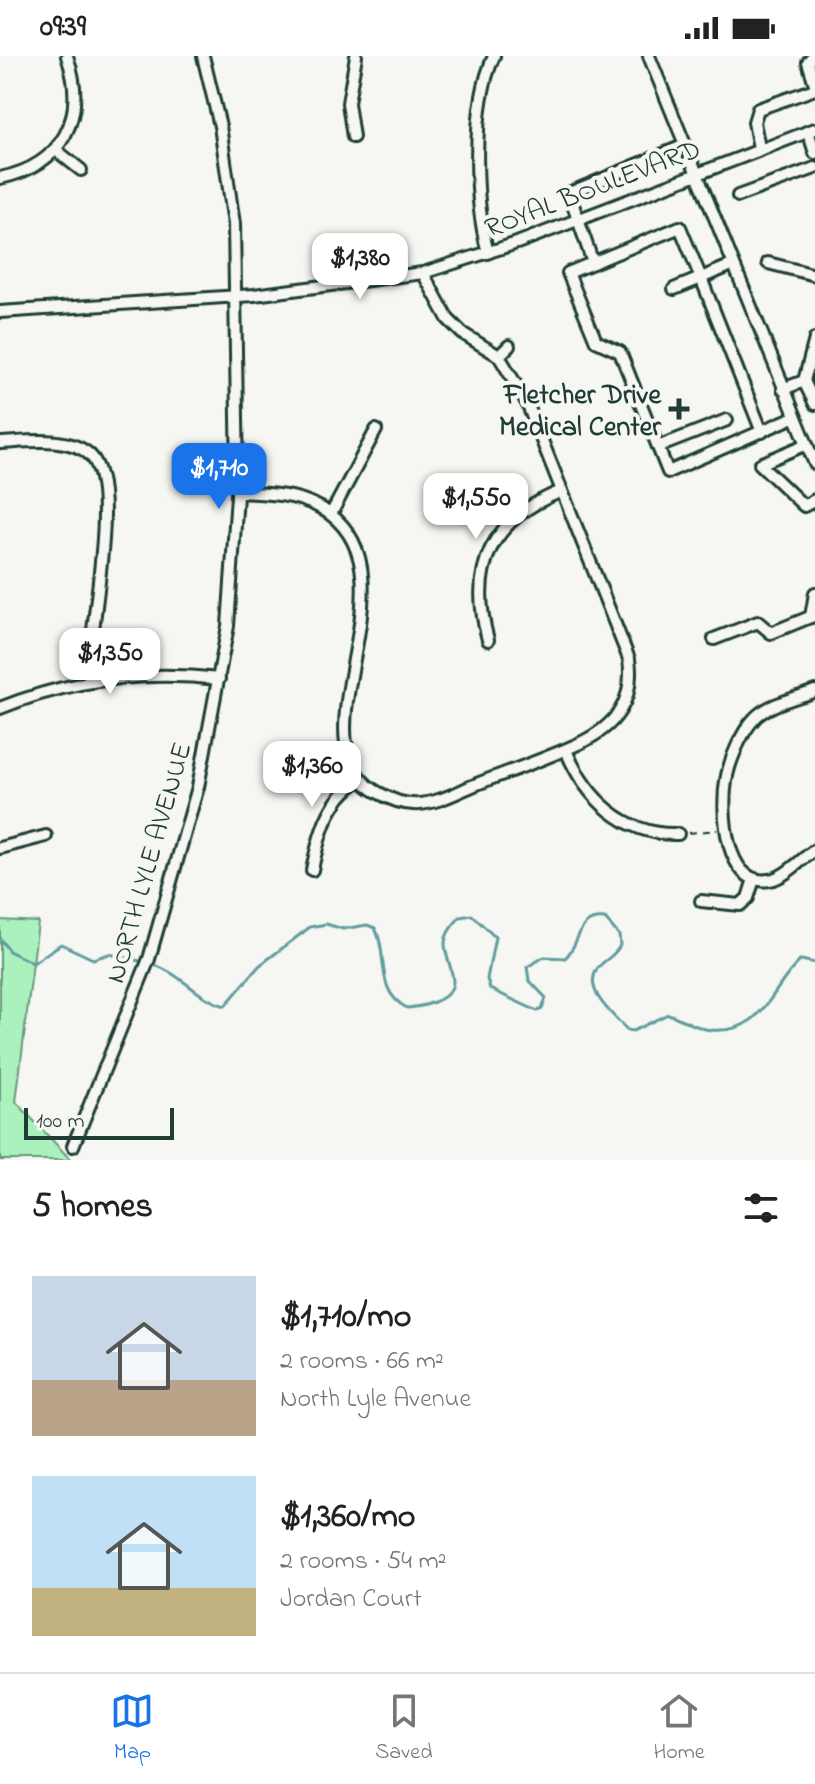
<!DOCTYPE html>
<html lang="en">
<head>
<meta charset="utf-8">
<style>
  :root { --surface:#fff; --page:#f6f6f6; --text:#222; --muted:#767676; --line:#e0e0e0; --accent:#1a73e8 }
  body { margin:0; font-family:"Indie Flower",sans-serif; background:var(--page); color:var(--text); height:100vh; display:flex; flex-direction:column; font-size:30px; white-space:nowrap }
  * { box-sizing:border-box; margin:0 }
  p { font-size:26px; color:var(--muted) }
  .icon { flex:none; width:44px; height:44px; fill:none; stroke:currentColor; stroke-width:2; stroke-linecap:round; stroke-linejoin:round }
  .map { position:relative; height:1104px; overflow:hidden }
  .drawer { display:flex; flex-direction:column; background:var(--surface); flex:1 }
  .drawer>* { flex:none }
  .scale { position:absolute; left:24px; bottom:20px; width:150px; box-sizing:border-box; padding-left:8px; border:4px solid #1f3d34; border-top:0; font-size:22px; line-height:28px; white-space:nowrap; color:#1f3d34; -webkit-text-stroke:6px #f6f6f2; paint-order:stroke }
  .price { position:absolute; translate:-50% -68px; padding:0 18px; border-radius:16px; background:#fff; color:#222; font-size:26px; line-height:52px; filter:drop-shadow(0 2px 4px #0008) }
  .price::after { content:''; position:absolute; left:50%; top:48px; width:24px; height:18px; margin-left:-12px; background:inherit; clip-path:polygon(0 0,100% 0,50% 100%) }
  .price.on { background:var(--accent); color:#fff }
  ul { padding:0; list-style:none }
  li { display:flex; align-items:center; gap:24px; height:200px; padding:0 32px }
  li span { display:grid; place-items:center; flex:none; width:224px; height:160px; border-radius:0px; color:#555 }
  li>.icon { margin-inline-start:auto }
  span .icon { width:96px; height:96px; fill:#fffc; stroke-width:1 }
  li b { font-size:34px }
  h2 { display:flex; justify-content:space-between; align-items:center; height:96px; padding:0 32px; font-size:34px }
  .status { display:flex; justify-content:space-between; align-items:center; height:56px; padding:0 40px; background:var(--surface); direction:ltr }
  .status svg { height:22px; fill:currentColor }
  .tabs { display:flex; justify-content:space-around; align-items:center; height:112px; border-top:2px solid var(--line); background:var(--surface); font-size:22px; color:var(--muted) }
  .tabs a { display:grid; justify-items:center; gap:4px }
  .tabs .on { color:var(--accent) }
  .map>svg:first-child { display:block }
  .green { fill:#abf1bd; stroke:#659778; stroke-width:2 }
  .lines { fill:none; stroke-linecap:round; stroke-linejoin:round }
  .stream { stroke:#609c9f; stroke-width:3 }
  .minor-casing { stroke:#1f3d34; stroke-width:16 }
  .path { stroke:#1f3d34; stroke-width:2; stroke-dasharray:8 6; stroke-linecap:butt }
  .minor { stroke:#f6f6f2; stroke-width:10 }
  .poi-dot { fill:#1f3d34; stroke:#f6f6f2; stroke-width:3 }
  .labels { text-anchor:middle; stroke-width:8; stroke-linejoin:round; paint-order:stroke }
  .street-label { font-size:28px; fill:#1f3d34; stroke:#f6f6f2 }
  .poi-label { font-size:28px; font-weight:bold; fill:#1f3d34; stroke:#f6f6f2; text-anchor:end }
</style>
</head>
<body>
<div class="status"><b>09:39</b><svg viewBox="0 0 49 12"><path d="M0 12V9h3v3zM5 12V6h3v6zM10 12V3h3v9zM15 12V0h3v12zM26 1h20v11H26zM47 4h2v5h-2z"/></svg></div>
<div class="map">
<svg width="815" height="1104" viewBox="0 0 815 1104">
  <rect width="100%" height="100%" fill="#f6f6f2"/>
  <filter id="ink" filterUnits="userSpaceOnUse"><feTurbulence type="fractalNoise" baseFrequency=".0125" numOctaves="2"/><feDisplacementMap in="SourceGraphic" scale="16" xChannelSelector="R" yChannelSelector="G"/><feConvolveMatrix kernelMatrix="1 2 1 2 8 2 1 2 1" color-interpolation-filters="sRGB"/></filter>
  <g filter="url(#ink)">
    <path class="green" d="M 0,864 L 38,866 L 16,1046 L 71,1104 L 0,1104 Z"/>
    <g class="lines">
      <g class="stream">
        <path d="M 0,883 L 9,895 L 33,907 L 61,888 L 93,903 L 109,898 L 144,906"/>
        <path d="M 151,908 C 180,916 196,942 225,950 L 259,910 L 310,871 L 326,868 L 343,873 L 367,869 L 375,872 C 389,899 374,935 407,952 C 421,951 452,945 453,926 C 453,913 445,900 445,888 C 445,877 454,868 460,861 L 472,859 L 495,881 L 487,923 L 490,933 L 537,955 L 542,953 L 546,942 L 529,924 L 527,911 L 544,901 L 565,902 C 581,888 576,859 605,863 L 619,879 L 620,889 C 615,901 604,903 597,913 C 583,935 613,958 627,974 L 633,975 L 668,958 C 681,962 696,972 710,974 C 765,979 770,931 801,904 L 815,907"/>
      </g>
      <defs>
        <g id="minor">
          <path d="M 649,0 L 815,408"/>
          <path d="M 813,0 L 808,6 L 815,28"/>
          <path d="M 808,75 L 815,97"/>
          <path d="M 353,81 L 348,47 L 356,0"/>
          <path d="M 759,92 L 754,66 L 758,53 L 815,33"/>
          <path d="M 57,95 L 81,114"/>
          <path d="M 0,122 C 63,109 88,61 67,0"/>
          <path d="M 738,140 L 815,112"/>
          <path d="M 488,197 C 474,144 471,50 494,0"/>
          <path d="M 593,207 L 569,137 L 683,90"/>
          <path d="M 768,207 L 815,219"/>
          <path d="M 732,209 L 701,222 L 680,171 L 568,217 L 596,285 L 620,296 L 668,416 L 794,361"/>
          <path d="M 674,233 L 701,222 L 762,376"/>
          <path d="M 0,256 L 254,239 L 423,217 L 517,187 L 815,73"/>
          <path d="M 499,300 L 509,290"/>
          <path d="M 804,325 L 815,348"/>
          <path d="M 783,333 L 804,325 L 815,283"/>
          <path d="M 0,387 C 26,386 69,379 90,399 C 123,430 87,579 89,624"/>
          <path d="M 805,389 L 760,408 L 804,450 L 815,444"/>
          <path d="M 658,391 L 727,364"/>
          <path d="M 237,436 C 270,438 302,437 330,458 C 419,525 288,689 379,737 C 391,744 405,749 419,748 C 439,747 459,735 477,728 C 510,715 545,703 578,688 C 615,671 635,646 629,603 L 527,347 L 499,300 L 462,277 L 448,263 L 423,217"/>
          <path d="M 331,458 L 376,374"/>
          <path d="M 811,561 L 815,537"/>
          <path d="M 714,583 L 758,566 L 771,577 L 815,559"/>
          <path d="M 488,584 C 468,511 491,463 562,435"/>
          <path d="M 815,635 C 797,642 767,648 754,663 C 741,677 729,706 726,725 C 721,754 725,831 769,824 C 785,822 801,803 815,794"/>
          <path d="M 0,652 C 70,624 144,614 219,623"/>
          <path d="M 566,694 C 585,741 624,780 678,778"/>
          <path d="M 0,792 L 46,780"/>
          <path d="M 312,814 C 319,779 328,743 360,724"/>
          <path d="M 701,845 L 740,849 L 748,842 L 754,823"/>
          <path d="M 73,1090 L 149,903 L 198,731 L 228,570 L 238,425 L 234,168 L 220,70 L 203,0"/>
        </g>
      </defs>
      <use href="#minor" class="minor-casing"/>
      <path class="path" d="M 688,777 L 717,774"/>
      <use href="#minor" class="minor"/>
    </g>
  </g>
  <path class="poi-dot" d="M675 341h8v8h8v8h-8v8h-8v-8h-8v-8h8z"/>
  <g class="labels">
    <g class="street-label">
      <text transform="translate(592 131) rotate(-21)" y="10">ROYAL BOULEVARD</text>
      <text transform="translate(147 806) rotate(-74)" y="10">NORTH LYLE AVENUE</text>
    </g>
    <g class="poi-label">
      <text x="661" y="347">Fletcher Drive<tspan x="661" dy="32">Medical Center</tspan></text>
    </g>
  </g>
</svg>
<div class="scale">100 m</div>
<b class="price" style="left:360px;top:245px">$1,380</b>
<b class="price on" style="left:219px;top:455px">$1,710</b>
<b class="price" style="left:476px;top:485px">$1,550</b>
<b class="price" style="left:110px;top:640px">$1,350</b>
<b class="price" style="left:312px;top:753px">$1,360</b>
</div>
<section class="drawer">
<h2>5 homes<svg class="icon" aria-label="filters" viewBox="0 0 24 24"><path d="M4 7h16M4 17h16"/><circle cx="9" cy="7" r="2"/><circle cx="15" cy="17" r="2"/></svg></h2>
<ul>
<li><span style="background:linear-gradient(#c9d6e8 65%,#b9a48a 0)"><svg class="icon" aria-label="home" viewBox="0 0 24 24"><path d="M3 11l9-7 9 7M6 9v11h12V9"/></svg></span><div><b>$1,710/mo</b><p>2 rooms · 66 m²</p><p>North Lyle Avenue</p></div></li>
<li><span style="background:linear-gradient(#bfe0f5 70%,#c2b280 0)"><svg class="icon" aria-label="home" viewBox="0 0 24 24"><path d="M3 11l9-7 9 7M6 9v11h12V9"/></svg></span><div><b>$1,360/mo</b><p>2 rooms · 54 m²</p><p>Jordan Court</p></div></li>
</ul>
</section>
<nav class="tabs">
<a class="on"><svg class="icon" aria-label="map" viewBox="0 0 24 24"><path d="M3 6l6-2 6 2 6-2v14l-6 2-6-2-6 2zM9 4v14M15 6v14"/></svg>Map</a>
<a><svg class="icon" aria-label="saved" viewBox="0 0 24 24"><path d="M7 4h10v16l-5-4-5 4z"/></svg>Saved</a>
<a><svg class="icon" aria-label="home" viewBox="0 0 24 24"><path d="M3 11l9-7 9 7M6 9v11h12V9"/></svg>Home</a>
</nav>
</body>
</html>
